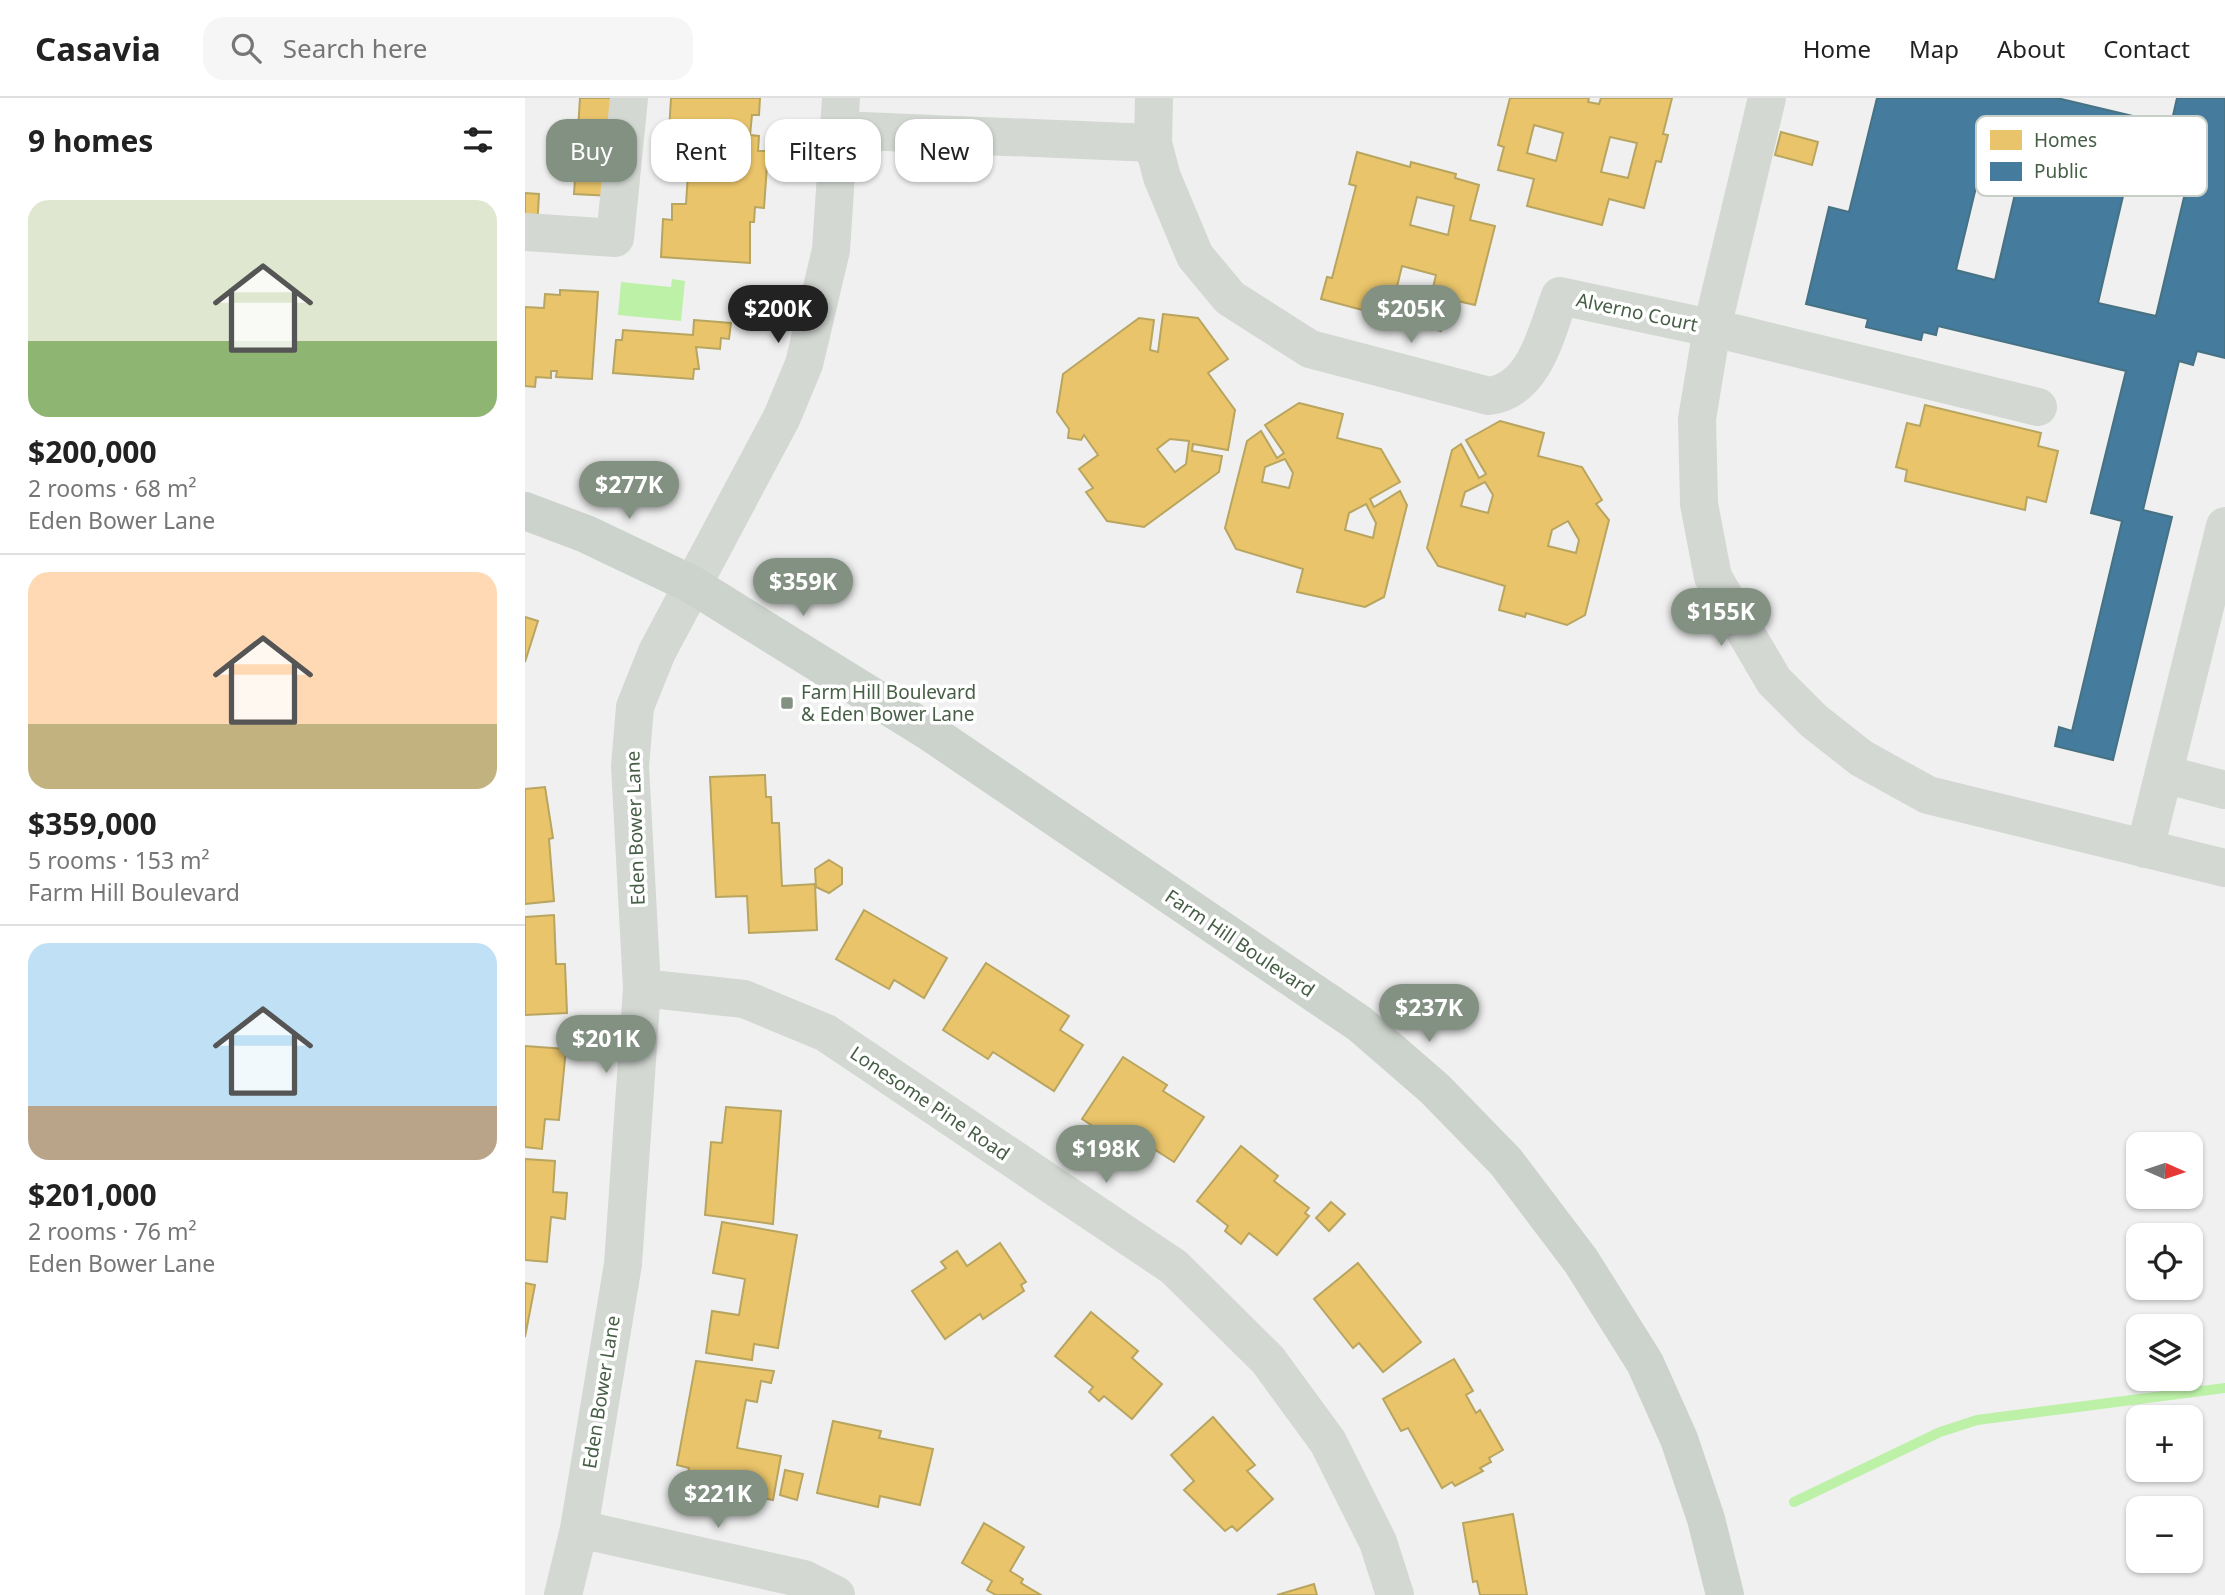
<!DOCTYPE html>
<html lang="en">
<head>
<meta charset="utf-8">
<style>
  :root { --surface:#fff; --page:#f6f6f6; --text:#222; --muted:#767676; --line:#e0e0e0; --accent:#829182 }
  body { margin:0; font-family:"Noto Sans",sans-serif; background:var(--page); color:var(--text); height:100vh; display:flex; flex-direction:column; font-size:26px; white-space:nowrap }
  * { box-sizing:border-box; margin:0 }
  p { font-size:23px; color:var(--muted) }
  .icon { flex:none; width:38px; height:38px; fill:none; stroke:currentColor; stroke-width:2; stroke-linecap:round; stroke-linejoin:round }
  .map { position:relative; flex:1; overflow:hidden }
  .drawer { display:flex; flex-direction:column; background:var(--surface); width:525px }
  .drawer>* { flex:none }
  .banner { position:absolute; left:21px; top:21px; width:665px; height:63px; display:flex; gap:14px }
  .needle { width:46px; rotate:93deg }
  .buttons { position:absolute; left:1601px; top:1034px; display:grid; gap:14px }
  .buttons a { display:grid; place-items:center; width:77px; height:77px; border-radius:14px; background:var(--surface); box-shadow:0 2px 5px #0004; font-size:35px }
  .price { position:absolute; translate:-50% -60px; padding:0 16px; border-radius:24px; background:var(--accent); color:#fff; font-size:23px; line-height:46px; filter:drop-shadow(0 2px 4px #0008) }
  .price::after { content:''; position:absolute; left:50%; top:42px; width:21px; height:16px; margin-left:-10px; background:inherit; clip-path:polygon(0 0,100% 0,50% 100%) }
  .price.active { background:#222; color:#fff }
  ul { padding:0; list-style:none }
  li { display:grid; align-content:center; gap:14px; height:371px; padding:0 28px }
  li+li { border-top:2px solid var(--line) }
  li span { display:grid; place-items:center; height:217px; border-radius:21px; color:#555 }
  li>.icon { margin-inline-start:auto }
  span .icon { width:126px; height:126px; fill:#fffc; stroke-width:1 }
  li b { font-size:30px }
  h2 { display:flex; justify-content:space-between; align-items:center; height:84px; padding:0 28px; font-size:30px }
  .tag { padding:0 24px; border-radius:21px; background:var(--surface); box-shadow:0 2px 5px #0004; font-size:24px; line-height:63px }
  .tag.active { background:var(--accent); color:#fff }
  header { display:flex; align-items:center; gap:42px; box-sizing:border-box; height:98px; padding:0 35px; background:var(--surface); border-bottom:2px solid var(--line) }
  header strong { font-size:33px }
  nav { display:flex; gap:38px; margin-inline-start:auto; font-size:24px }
  .search { width:490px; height:63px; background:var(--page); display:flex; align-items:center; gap:18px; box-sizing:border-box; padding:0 24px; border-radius:21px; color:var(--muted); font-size:26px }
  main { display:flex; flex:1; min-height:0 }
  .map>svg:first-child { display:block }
  .water { fill:#bcf1a7 }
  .homes { fill:#e9c46a; stroke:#b8a55f; stroke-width:2; fill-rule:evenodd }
  .public { fill:#457b9d; stroke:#467283; stroke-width:2; fill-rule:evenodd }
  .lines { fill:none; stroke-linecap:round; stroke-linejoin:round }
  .stream { stroke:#bcf1a7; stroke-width:10 }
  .minor { stroke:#d3d8d3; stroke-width:38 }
  .major { stroke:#ccd3cc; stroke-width:38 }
  .poi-dot { fill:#829182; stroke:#fff; stroke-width:2.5 }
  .labels { text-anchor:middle; stroke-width:7; stroke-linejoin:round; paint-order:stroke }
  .street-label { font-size:19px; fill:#475e46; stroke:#fff }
  .poi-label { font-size:19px; fill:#475e46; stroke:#fff; text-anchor:start }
  .key { fill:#fff; stroke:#c8cfc8; stroke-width:2 }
  .key-label { font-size:19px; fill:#475e46 }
</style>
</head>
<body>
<header>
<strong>Casavia</strong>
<div class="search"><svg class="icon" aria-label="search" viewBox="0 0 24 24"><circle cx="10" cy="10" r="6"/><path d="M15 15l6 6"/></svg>Search here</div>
<nav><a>Home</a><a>Map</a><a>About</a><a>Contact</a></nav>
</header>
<main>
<section class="drawer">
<h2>9 homes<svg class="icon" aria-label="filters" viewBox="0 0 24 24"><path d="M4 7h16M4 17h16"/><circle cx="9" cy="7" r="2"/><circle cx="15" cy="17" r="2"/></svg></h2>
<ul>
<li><span style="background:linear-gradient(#dfe7d0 65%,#8fb573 0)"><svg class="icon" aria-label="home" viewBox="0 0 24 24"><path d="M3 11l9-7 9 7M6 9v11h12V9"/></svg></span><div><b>$200,000</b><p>2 rooms · 68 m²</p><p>Eden Bower Lane</p></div></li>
<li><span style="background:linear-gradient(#ffd9b3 70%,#c2b280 0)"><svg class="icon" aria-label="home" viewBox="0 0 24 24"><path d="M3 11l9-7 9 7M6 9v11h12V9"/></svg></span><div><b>$359,000</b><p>5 rooms · 153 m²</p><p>Farm Hill Boulevard</p></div></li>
<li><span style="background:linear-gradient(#bfe0f5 75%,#b9a48a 0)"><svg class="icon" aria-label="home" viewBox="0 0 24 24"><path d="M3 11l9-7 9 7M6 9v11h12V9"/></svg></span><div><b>$201,000</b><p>2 rooms · 76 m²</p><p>Eden Bower Lane</p></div></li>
</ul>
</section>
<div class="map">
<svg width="1700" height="1497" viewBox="0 0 1700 1497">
  <rect width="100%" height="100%" fill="#f1f0f1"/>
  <path class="water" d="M 147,181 L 160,183 L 156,223 L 93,217 L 96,184 L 146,189 Z"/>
  <g class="homes">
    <path d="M 55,0 L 92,0 L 86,98 L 49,96 Z"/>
    <path d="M 146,0 L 235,0 L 234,17 L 227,17 L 225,37 L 234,38 L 233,53 L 243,53 L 239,110 L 230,109 L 229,124 L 225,124 L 225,165 L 136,159 L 138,121 L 147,122 L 147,106 L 161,106 L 165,46 L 149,45 L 150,33 L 144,33 Z"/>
    <path d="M 985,0 L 1064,0 L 1063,4 L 1074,6 L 1076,0 L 1147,0 L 1138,36 L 1143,37 L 1136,64 L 1131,63 L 1119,110 L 1084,101 L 1077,127 L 1002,108 L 1009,81 L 973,72 L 979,49 L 973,47 ZM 1009,27 L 1038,35 L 1031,63 L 1002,55 ZM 1085,39 L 1112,45 L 1103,80 L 1076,74 Z"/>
    <path d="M 1256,34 L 1293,44 L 1287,67 L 1250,57 Z"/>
    <path d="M 832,54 L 885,69 L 886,64 L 931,76 L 930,80 L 954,87 L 945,122 L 970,128 L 950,207 L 924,201 L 916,233 L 888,226 L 886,233 L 847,223 L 849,215 L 796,201 L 802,179 L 807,180 L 831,88 L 824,86 ZM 892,99 L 929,108 L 923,137 L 885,127 ZM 877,168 L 911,177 L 904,206 L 870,197 Z"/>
    <path d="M 0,95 L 14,96 L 12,132 L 0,131 Z"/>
    <path d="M 35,192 L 73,194 L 67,281 L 31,279 L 32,273 L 26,273 L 26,280 L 11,279 L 10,289 L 0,288 L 0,209 L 19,210 L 20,196 L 35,197 Z"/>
    <path d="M 638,216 L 673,220 L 703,261 L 683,275 L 710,312 L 703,352 L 668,346 L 667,353 L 697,358 L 694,374 L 619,429 L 582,423 L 561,394 L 568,390 L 554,371 L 573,357 L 559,337 L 556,342 L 543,340 L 544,331 L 532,314 L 538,276 L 614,220 L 629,222 L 625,252 L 633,254 ZM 645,341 L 664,343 L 661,366 L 650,374 L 632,351 Z"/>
    <path d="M 169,222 L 206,225 L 204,241 L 196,240 L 195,251 L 171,249 L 174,271 L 169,271 L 168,281 L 88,275 L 91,242 L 97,242 L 98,232 L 168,237 Z"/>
    <path d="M 774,305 L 818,316 L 812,340 L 856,351 L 875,384 L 845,401 L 849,409 L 875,393 L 882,407 L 859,499 L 840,509 L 772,494 L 778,471 L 711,451 L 700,430 L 722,343 L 736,333 L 752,360 L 759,355 L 740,327 ZM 760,361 L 768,375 L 764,390 L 737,384 L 740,369 ZM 841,406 L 851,425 L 848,440 L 820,432 L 824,415 Z"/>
    <path d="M 1400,307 L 1516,335 L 1513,348 L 1533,353 L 1521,404 L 1502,399 L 1500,412 L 1380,383 L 1382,372 L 1371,369 L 1382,325 L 1395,328 Z"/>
    <path d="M 975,323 L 1019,335 L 1013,358 L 1057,369 L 1077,402 L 1071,406 L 1084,422 L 1060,517 L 1042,527 L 1001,515 L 1000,519 L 974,512 L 980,488 L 913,468 L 902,450 L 927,352 L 936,346 L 954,380 L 961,376 L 941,342 ZM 960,384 L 968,397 L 963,415 L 936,408 L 940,394 ZM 1043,423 L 1054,442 L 1051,455 L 1023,448 L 1027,432 Z"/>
    <path d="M 0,519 L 13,523 L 0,564 Z"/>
    <path d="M 240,677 L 241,699 L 246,699 L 247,725 L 254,725 L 257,788 L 290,786 L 292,832 L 224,835 L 222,798 L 191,799 L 185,679 Z"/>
    <path d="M 20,689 L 28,740 L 24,741 L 29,803 L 0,806 L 0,691 Z"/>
    <path d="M 304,762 L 317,770 L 317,786 L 304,795 L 291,789 L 290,771 Z"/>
    <path d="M 339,812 L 422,860 L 399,900 L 369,882 L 364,891 L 311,861 Z"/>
    <path d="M 29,817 L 31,866 L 40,866 L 42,915 L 0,917 L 0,819 Z"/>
    <path d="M 461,865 L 544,918 L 535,932 L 558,947 L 529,993 L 468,954 L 463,961 L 418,932 Z"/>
    <path d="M 0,948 L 41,951 L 34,1022 L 20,1021 L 17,1051 L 0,1049 Z"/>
    <path d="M 598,959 L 642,987 L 638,993 L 679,1019 L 649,1064 L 621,1046 L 614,1058 L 557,1021 Z"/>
    <path d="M 201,1009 L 256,1013 L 248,1126 L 180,1117 L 186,1044 L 197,1045 Z"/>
    <path d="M 716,1048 L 753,1078 L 749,1083 L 784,1110 L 780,1115 L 784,1118 L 752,1157 L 724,1135 L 716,1146 L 700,1133 L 703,1128 L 672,1103 Z"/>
    <path d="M 0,1061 L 30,1063 L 28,1094 L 42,1095 L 40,1121 L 26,1119 L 22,1164 L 0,1162 Z"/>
    <path d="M 806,1104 L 820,1116 L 804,1133 L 791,1120 Z"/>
    <path d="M 197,1124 L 272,1137 L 253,1250 L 229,1246 L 227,1262 L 181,1255 L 187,1213 L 214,1217 L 220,1181 L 188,1175 Z"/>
    <path d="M 475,1145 L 501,1184 L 496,1187 L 499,1193 L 458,1221 L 455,1216 L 420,1241 L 387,1193 L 421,1170 L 416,1164 L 432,1153 L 442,1168 Z"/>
    <path d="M 833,1165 L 896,1244 L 858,1274 L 834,1245 L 828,1250 L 789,1201 Z"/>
    <path d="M 0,1185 L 10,1187 L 0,1239 Z"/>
    <path d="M 566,1214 L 613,1253 L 607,1260 L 637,1286 L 607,1321 L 579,1298 L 574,1303 L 564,1294 L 568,1289 L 530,1258 Z"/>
    <path d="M 929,1261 L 948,1293 L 941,1297 L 951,1315 L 955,1312 L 978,1352 L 964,1360 L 966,1364 L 955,1370 L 958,1373 L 930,1388 L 927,1384 L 917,1390 L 883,1330 L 876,1333 L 858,1301 Z"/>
    <path d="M 171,1263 L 249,1273 L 246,1285 L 236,1283 L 232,1304 L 221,1302 L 212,1350 L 256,1358 L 248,1402 L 196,1392 L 197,1387 L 162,1380 L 164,1370 L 152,1367 Z"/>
    <path d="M 688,1319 L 730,1367 L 722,1373 L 748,1401 L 712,1433 L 707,1428 L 700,1433 L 659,1392 L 669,1383 L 646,1357 Z"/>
    <path d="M 308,1323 L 356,1333 L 354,1340 L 408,1351 L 395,1407 L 355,1398 L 353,1409 L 292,1395 Z"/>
    <path d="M 260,1372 L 278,1376 L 272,1402 L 255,1397 Z"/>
    <path d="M 988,1416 L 1002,1497 L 955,1497 L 952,1483 L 948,1484 L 938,1425 Z"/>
    <path d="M 459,1425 L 499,1449 L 485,1473 L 498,1481 L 496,1485 L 516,1497 L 471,1497 L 462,1492 L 467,1483 L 437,1465 Z"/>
    <path d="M 789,1486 L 792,1497 L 752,1497 Z"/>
  </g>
  <path class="public" d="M 1352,0 L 1532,0 L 1633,24 L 1630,32 L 1644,35 L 1652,0 L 1700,0 L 1700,260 L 1672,253 L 1668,267 L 1654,263 L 1618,412 L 1647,419 L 1588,662 L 1530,648 L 1534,629 L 1547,633 L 1597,423 L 1566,415 L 1601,273 L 1413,228 L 1411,237 L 1398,234 L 1396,242 L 1341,229 L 1343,221 L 1281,206 L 1304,109 L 1324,114 ZM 1461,48 L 1499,57 L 1470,182 L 1431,172 ZM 1602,81 L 1660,95 L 1631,218 L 1573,205 Z"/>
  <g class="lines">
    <path class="stream" d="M 1269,1404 L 1415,1334 L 1452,1322 L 1700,1290"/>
    <g class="minor">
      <path d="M 629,0 L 628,45 L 637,79 L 670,158 L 705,200 L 785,251 L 964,298 C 1010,292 1021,235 1035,198 L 1209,235 L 1513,309"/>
      <path d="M 1242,0 L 1187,230 L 1172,321 L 1174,406 L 1188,479 L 1249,583 L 1289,623 L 1336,660 L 1403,697 L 1700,770"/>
      <path d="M 314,32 L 628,45"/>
      <path d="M 0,134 L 90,140 L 104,0"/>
      <path d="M 1639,676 L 1700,692"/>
      <path d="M 1620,751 L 1700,428"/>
      <path d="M 117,890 L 219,901 L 301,935 L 649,1169 L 743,1262 L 803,1344 L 853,1444 L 870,1497"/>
      <path d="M 54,1431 L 279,1481 L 311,1497"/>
      <path d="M 38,1497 L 54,1431 L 98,1166 L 117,890 L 105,668 L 110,609 L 132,554 L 257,319 L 279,266 L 306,152 L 316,0"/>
    </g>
    <path class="major" d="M 0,413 L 61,436 L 166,486 L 403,633 L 835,926 L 910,991 L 981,1064 L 1056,1163 L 1120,1265 L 1154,1341 L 1181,1421 L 1200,1497"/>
  </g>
  <rect class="poi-dot" x="255" y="598" width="14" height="14" rx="3.5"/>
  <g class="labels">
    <g class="street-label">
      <text transform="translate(1112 214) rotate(12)" y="7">Alverno Court</text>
      <text transform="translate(110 730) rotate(-92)" y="7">Eden Bower Lane</text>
      <text transform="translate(715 845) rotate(34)" y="7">Farm Hill Boulevard</text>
      <text transform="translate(405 1005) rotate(34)" y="7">Lonesome Pine Road</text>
      <text transform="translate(76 1294) rotate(-81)" y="7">Eden Bower Lane</text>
    </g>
    <g class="poi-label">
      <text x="276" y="601">Farm Hill Boulevard<tspan x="276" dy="22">&amp; Eden Bower Lane</tspan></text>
    </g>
  </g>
  <rect x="1451" y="18" width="231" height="80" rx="10" class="key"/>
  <rect x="1465" y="32" width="32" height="20" fill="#e9c46a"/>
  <rect x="1465" y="64" width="32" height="19" fill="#457b9d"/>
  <g class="key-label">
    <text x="1509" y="49">Homes</text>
    <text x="1509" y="80">Public</text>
  </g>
</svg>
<div class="buttons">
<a><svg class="needle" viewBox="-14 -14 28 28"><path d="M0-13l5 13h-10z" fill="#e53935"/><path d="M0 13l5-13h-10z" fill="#767676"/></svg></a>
<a><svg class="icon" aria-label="locate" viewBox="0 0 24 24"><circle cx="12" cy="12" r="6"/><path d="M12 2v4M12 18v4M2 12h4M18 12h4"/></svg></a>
<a><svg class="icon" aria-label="layers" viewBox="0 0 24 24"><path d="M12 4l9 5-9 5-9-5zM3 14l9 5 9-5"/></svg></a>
<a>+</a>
<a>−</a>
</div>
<b class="price active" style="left:253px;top:247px">$200K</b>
<b class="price" style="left:886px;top:247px">$205K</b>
<b class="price" style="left:104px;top:423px">$277K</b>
<b class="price" style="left:278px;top:520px">$359K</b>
<b class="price" style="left:1196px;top:550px">$155K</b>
<b class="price" style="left:904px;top:946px">$237K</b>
<b class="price" style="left:81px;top:977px">$201K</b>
<b class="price" style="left:581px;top:1087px">$198K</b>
<b class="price" style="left:193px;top:1432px">$221K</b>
<div class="banner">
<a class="tag active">Buy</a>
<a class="tag">Rent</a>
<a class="tag">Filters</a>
<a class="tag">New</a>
</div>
</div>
</main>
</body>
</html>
